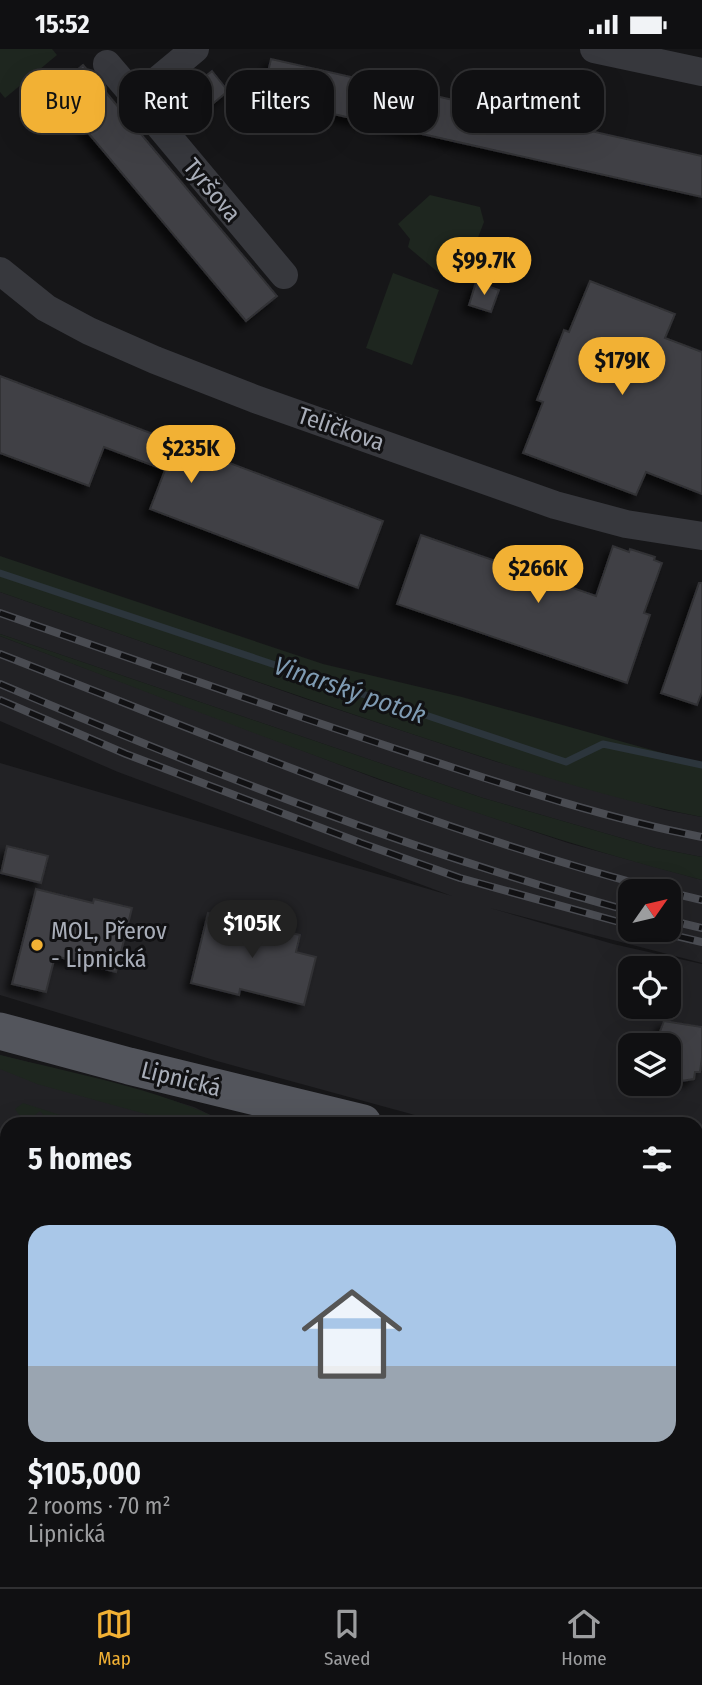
<!DOCTYPE html>
<html lang="en">
<head>
<meta charset="utf-8">
<style>
  :root { --surface:#101012; --page:#19191b; --text:#f1f3f6; --muted:#9c9d9f; --line:#303032; --accent:#f2b134 }
  body { margin:0; font-family:"Fira Sans Condensed",sans-serif; background:var(--page); color:var(--text); height:100vh; display:flex; flex-direction:column; font-size:26px; white-space:nowrap }
  * { box-sizing:border-box; margin:0 }
  p { font-size:23px; color:var(--muted) }
  .icon { flex:none; width:38px; height:38px; fill:none; stroke:currentColor; stroke-width:2; stroke-linecap:round; stroke-linejoin:round }
  .map { position:relative; flex:1; overflow:hidden }
  .panel { position:absolute; left:0px; top:1068px; width:704px; height:471px; display:flex; flex-direction:column; background:var(--surface); border-radius:21px 21px 0 0; box-shadow:0 7px 28px #0002,0 0 0 2px var(--line) }
  .panel>* { flex:none }
  .hud { position:absolute; left:21px; top:21px; width:662px; height:63px; display:flex; gap:14px }
  .needle { width:46px; rotate:56deg }
  .tools { position:absolute; left:618px; top:830px; display:grid; gap:14px }
  .tools a { display:grid; place-items:center; width:63px; height:63px; border-radius:14px; background:var(--surface); box-shadow:0 7px 28px #0002,0 0 0 2px var(--line); font-size:35px }
  .price { position:absolute; translate:-50% -60px; padding:0 16px; border-radius:24px; background:var(--accent); color:#111; font-size:23px; line-height:46px; filter:drop-shadow(0 2px 4px #0008) }
  .price::after { content:''; position:absolute; left:50%; top:42px; width:21px; height:16px; margin-left:-10px; background:inherit; clip-path:polygon(0 0,100% 0,50% 100%) }
  .price.on { background:#222; color:#fff }
  ul { padding:0; list-style:none }
  li { display:grid; align-content:center; gap:14px; height:371px; padding:0 28px }
  li+li { border-top:2px solid var(--line) }
  li span { display:grid; place-items:center; height:217px; border-radius:21px; color:#555 }
  li>.icon { margin-inline-start:auto }
  span .icon { width:126px; height:126px; fill:#fffc; stroke-width:1 }
  li b { font-size:30px }
  h2 { display:flex; justify-content:space-between; align-items:center; height:84px; padding:0 28px; font-size:30px }
  .pill { padding:0 24px; border-radius:21px; background:var(--surface); box-shadow:0 7px 28px #0002,0 0 0 2px var(--line); font-size:24px; line-height:63px }
  .pill.on { background:var(--accent); color:#111 }
  .status { display:flex; justify-content:space-between; align-items:center; height:49px; padding:0 35px; background:var(--surface); direction:ltr }
  .status svg { height:19px; fill:currentColor }
  .dock { display:flex; justify-content:space-around; align-items:center; height:98px; border-top:2px solid var(--line); background:var(--surface); font-size:19px; color:var(--muted) }
  .dock a { display:grid; justify-items:center; gap:4px }
  .dock .on { color:var(--accent) }
  .map>svg:first-child { display:block }
  .built { fill:#222225; fill-rule:evenodd }
  .green { fill:#1e261f }
  .lines { fill:none; stroke-linecap:round; stroke-linejoin:round }
  .stream { stroke:#2c353c; stroke-width:7 }
  .building { fill:#404145; stroke:#303034; stroke-width:2; filter:url(#shadow) }
  .minor { stroke:#37383d; stroke-width:28 }
  .major { stroke:#53555c; stroke-width:37 }
  .rail-casing { stroke:#4a4c52; stroke-width:8 }
  .rail { stroke:#111113; stroke-width:5; stroke-dasharray:16; stroke-linecap:butt }
  .poi-dot { fill:#f2b134; stroke:#111113; stroke-width:2.5 }
  .labels { text-anchor:middle; stroke-width:6; stroke-linejoin:round; paint-order:stroke }
  .street-label { font-size:24px; fill:#a8adb8; stroke:#111113 }
  .poi-label { font-size:24px; fill:#a8adb8; stroke:#111113; text-anchor:start }
  .water-label { font-size:26px; font-style:italic; fill:#7f9bb3; stroke:#111113 }
</style>
</head>
<body>
<div class="status"><b>15:52</b><svg viewBox="0 0 49 12"><path d="M0 12V9h3v3zM5 12V6h3v6zM10 12V3h3v9zM15 12V0h3v12zM26 1h20v11H26zM47 4h2v5h-2z"/></svg></div>
<div class="map">
<svg width="702" height="1538" viewBox="0 0 702 1538">
  <defs>
    <filter id="shadow"><feDropShadow dx="-6" dy="6" stdDeviation="3.5" flood-color="#0009"/></filter>
  </defs>
  <rect width="100%" height="100%" fill="#161618"/>
  <g class="built">
    <path d="M 0,543 L 306,650 L 494,712 L 665,761 L 702,768 L 702,808 L 656,799 L 483,749 L 0,585 Z"/>
    <path d="M 0,587 L 380,731 L 568,794 L 702,831 L 702,914 L 490,859 L 613,895 L 702,915 L 702,1119 L 697,1119 L 696,1074 L 444,1074 L 217,1012 L 0,946 L 0,714 L 452,847 L 118,723 L 0,672 ZM 630,842 L 668,842 L 668,880 L 630,880 ZM 630,919 L 668,919 L 668,957 L 630,957 ZM 630,996 L 668,996 L 668,1034 L 630,1034 Z"/>
    <path d="M 0,1006 L 128,1038 L 194,1058 L 227,1074 L 7,1074 L 7,1109 L 0,1100 Z"/>
    <path d="M 697,1181 L 702,1182 L 702,1538 L 300,1538 L 296,1531 L 696,1531 Z"/>
  </g>
  <g class="green">
    <path d="M 0,0 L 52,0 L 57,6 L 5,49 L 0,43 Z"/>
    <path d="M 430,146 L 480,158 L 484,173 L 462,230 L 446,230 L 408,198 L 410,190 L 398,175 Z"/>
    <path d="M 393,224 L 439,241 L 412,316 L 366,299 Z"/>
    <path d="M 0,507 L 323,615 L 462,648 L 702,715 L 702,768 C 604,749 507,716 412,685 C 274,639 137,591 0,543 Z"/>
    <path d="M 0,585 L 483,749 L 656,799 L 702,808 L 702,831 C 462,769 232,675 0,587 Z"/>
    <path d="M 0,1006 C 76,1025 157,1039 227,1074 L 178,1074 L 37,1035 L 0,1020 Z"/>
    <path d="M 23,1054 L 63,1067 L 73,1073 L 50,1074 L 40,1062 L 25,1074 L 15,1060 Z"/>
    <path d="M 0,1100 L 7,1109 L 7,1260 L 0,1256 Z"/>
    <path d="M 122,1531 L 143,1531 L 148,1538 L 112,1538 Z"/>
    <path d="M 207,1531 L 305,1531 L 309,1538 L 211,1538 Z"/>
  </g>
  <g class="lines">
    <g class="stream">
      <path d="M 0,524 L 566,713 L 603,695 L 702,716"/>
      <path d="M 0,1141 L 7,1148"/>
      <path d="M 255,1531 L 260,1538"/>
    </g>
  </g>
  <g class="building">
    <path d="M 271,10 L 702,107 L 702,148 L 262,49 Z"/>
    <path d="M 83,16 L 277,247 L 246,272 L 53,42 Z"/>
    <path d="M 212,22 L 228,42 L 210,57 L 194,37 Z"/>
    <path d="M 590,232 L 675,265 L 665,289 L 702,303 L 702,445 L 646,423 L 636,446 L 523,404 L 543,353 L 537,351 L 564,281 L 569,283 Z"/>
    <path d="M 476,233 L 499,241 L 491,263 L 469,256 Z"/>
    <path d="M 0,327 L 383,472 L 358,539 L 150,460 L 165,421 L 104,398 L 89,437 L 0,404 Z"/>
    <path d="M 421,486 L 596,547 L 613,497 L 629,503 L 630,500 L 655,508 L 654,511 L 662,514 L 644,564 L 650,566 L 627,634 L 397,555 Z"/>
    <path d="M 699,534 L 702,534 L 702,643 L 697,656 L 661,644 Z"/>
    <path d="M 7,797 L 48,807 L 41,834 L 1,824 Z"/>
    <path d="M 36,840 L 93,854 L 94,850 L 132,859 L 116,923 L 55,907 L 46,943 L 12,935 Z"/>
    <path d="M 208,864 L 300,886 L 296,903 L 316,908 L 304,956 L 240,940 L 239,946 L 191,934 Z"/>
    <path d="M 664,972 L 702,978 L 702,1009 L 700,1023 L 695,1023 L 694,1030 L 668,1034 L 668,996 L 655,996 Z"/>
  </g>
  <g class="lines">
    <g class="minor">
      <path d="M 195,0 L 136,49 L 284,226"/>
      <path d="M 594,0 L 702,23"/>
      <path d="M 107,15 L 136,49"/>
      <path d="M 0,222 L 46,259 L 89,282 L 155,311 L 255,350 L 555,456 L 626,475 L 702,487"/>
    </g>
    <g class="major">
      <path d="M 0,982 L 129,1017 L 363,1074"/>
      <path d="M 696,1149 L 702,1150"/>
    </g>
    <defs>
      <g id="rail">
        <path d="M 0,564 C 132,610 264,656 396,700 C 497,733 598,768 702,788"/>
        <path d="M 0,605 C 219,690 437,784 665,842"/>
        <path d="M 0,635 C 206,722 414,804 630,862"/>
        <path d="M 0,651 L 126,705 L 361,794 L 460,829 L 630,876"/>
        <path d="M 668,843 L 702,851"/>
        <path d="M 668,871 L 702,879"/>
        <path d="M 647,880 L 702,893"/>
      </g>
    </defs>
    <use href="#rail" class="rail-casing"/>
    <use href="#rail" class="rail"/>
  </g>
  <circle class="poi-dot" cx="37" cy="896" r="7"/>
  <g class="labels">
    <g class="street-label">
      <text transform="translate(212 141) rotate(50)" y="8">Tyršova</text>
      <text transform="translate(341 380) rotate(19)" y="8">Teličkova</text>
      <text transform="translate(181 1030) rotate(14)" y="8">Lipnická</text>
    </g>
    <g class="poi-label">
      <text x="51" y="890">MOL, Přerov<tspan x="51" dy="28">- Lipnická</tspan></text>
    </g>
    <g class="water-label">
      <text transform="translate(350 641) rotate(19)" y="9">Vinarský potok</text>
    </g>
  </g>
</svg>
<div class="tools">
<a><svg class="needle" viewBox="-14 -14 28 28"><path d="M0-13l5 13h-10z" fill="#e53935"/><path d="M0 13l5-13h-10z" fill="#9c9d9f"/></svg></a>
<a><svg class="icon" aria-label="locate" viewBox="0 0 24 24"><circle cx="12" cy="12" r="6"/><path d="M12 2v4M12 18v4M2 12h4M18 12h4"/></svg></a>
<a><svg class="icon" aria-label="layers" viewBox="0 0 24 24"><path d="M12 4l9 5-9 5-9-5zM3 14l9 5 9-5"/></svg></a>
</div>
<b class="price" style="left:484px;top:248px">$99.7K</b>
<b class="price" style="left:622px;top:348px">$179K</b>
<b class="price" style="left:191px;top:436px">$235K</b>
<b class="price" style="left:538px;top:556px">$266K</b>
<b class="price on" style="left:252px;top:911px">$105K</b>
<div class="hud">
<a class="pill on">Buy</a>
<a class="pill">Rent</a>
<a class="pill">Filters</a>
<a class="pill">New</a>
<a class="pill">Apartment</a>
</div>
<section class="panel">
<h2>5 homes<svg class="icon" aria-label="filters" viewBox="0 0 24 24"><path d="M4 7h16M4 17h16"/><circle cx="9" cy="7" r="2"/><circle cx="15" cy="17" r="2"/></svg></h2>
<ul>
<li><span style="background:linear-gradient(#a9c7e8 65%,#9aa5b1 0)"><svg class="icon" aria-label="home" viewBox="0 0 24 24"><path d="M3 11l9-7 9 7M6 9v11h12V9"/></svg></span><div><b>$105,000</b><p>2 rooms · 70 m²</p><p>Lipnická</p></div></li>
</ul>
</section>
</div>
<nav class="dock">
<a class="on"><svg class="icon" aria-label="map" viewBox="0 0 24 24"><path d="M3 6l6-2 6 2 6-2v14l-6 2-6-2-6 2zM9 4v14M15 6v14"/></svg>Map</a>
<a><svg class="icon" aria-label="saved" viewBox="0 0 24 24"><path d="M7 4h10v16l-5-4-5 4z"/></svg>Saved</a>
<a><svg class="icon" aria-label="home" viewBox="0 0 24 24"><path d="M3 11l9-7 9 7M6 9v11h12V9"/></svg>Home</a>
</nav>
</body>
</html>
